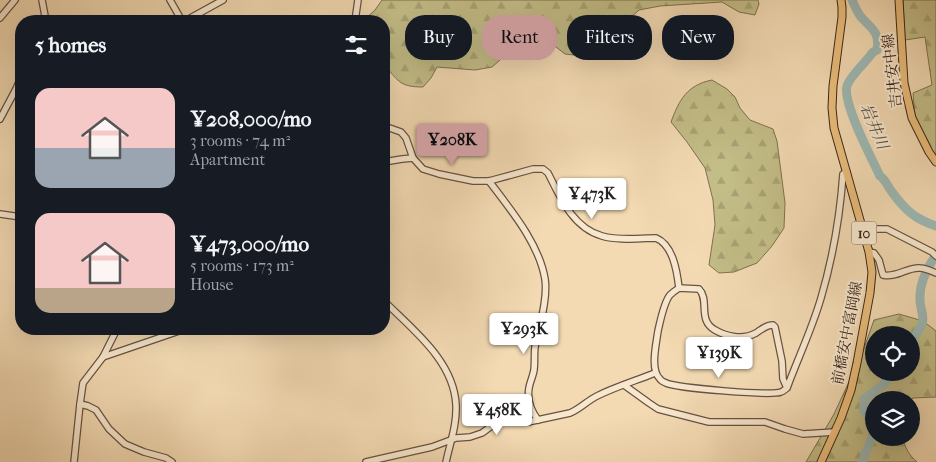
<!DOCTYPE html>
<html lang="en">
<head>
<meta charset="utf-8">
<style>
  :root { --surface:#171b24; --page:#242831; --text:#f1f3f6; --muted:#9ea1a6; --accent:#c59692 }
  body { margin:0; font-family:"IM FELL French Canon","Noto Serif JP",serif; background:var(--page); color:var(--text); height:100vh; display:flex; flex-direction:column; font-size:19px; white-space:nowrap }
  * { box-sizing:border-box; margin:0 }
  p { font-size:16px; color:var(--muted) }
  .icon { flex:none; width:28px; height:28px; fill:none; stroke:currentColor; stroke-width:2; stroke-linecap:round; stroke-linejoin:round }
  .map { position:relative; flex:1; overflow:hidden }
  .details { position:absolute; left:15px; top:15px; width:375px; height:320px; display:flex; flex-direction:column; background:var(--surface); border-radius:20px; box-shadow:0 5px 20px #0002 }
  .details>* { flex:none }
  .top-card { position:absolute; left:405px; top:15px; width:455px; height:45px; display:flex; gap:10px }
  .controls { position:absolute; left:865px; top:326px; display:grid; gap:10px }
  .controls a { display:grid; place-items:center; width:55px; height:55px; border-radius:50%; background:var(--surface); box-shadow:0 5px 20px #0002; font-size:25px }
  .price { position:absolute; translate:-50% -42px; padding:0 11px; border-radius:5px; background:#fff; color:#222; font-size:16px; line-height:32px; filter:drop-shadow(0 1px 2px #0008) }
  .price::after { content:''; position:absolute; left:50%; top:30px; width:15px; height:11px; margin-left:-8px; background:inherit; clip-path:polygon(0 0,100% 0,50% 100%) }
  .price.on { background:var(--accent); color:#111 }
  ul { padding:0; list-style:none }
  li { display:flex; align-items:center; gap:15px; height:125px; padding:0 20px }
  li span { display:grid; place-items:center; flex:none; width:140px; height:100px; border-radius:15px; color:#555 }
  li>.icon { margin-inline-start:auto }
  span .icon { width:60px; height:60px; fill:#fffc; stroke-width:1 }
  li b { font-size:21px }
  h2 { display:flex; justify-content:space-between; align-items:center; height:60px; padding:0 20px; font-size:21px }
  .chip { padding:0 18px; border-radius:20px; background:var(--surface); box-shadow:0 5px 20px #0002; font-size:18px; line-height:45px }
  .chip.on { background:var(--accent); color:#111 }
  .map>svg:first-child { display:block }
  .forest { fill:url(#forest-firs); stroke:#7e7150; fill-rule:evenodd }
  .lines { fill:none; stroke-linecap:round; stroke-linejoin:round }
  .river { stroke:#9db9b5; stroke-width:9 }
  .minor-casing { stroke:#685240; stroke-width:8 }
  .major-casing { stroke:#3a2519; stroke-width:9 }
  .minor { stroke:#f7e7ce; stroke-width:5.5 }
  .major { stroke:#eabd7a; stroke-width:7 }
  .labels { text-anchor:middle; stroke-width:4; stroke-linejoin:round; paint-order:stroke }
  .shield { fill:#f7e7ce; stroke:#735f4f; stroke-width:1 }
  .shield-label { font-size:14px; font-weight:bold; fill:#3a2519 }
  .street-label { font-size:15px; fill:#3a2519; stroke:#f7e7ce }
  .water-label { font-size:16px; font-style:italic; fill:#534a40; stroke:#f7e7ce }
</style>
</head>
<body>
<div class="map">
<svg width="936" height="462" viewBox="0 0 936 462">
  <defs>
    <pattern id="forest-firs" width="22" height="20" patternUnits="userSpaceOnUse" patternTransform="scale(1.25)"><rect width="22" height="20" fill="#c3bd87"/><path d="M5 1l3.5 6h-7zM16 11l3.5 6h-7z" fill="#a8a274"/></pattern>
  </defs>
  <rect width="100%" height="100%" fill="#f3dab3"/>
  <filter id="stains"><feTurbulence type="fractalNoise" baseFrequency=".004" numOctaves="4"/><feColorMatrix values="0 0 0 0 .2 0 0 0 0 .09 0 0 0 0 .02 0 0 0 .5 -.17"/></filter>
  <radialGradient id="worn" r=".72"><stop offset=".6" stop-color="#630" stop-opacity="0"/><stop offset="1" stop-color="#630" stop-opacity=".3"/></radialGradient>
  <g class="forest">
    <path d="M 382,0 L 758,0 L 759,4 L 755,15 L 739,12 L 722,2 L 660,6 L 639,10 L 621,26 L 582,56 L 565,54 L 547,40 L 535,36 L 523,40 L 492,67 L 475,70 L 437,67 L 431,78 L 423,87 C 401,87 399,82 386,67 L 384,67 L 384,21 L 363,21 L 375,10 Z"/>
    <path d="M 903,0 L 936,0 L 936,158 L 932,152 L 915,117 L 913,93 L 932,85 L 925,37 L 905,40 Z"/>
    <path d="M 712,80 L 727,89 L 735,97 L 740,108 L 750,120 L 773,129 L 777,141 L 785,203 L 784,228 L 772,246 L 757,263 L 734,272 L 719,273 L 709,265 L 715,225 L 713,200 L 705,168 L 687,142 L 671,122 C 679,100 687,85 712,80 Z"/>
    <path d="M 899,314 L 923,321 L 936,331 L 936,397 L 913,398 L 911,400 L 874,400 L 874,438 L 903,438 C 905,448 909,455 917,462 L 806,462 L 834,414 L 862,354 L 874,320 ZM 874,335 L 911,335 L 911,372 L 874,372 Z"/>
  </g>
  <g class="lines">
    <g class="river">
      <path d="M 852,0 C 855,6 857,13 862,18 C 873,30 880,33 877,50 L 873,52 C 867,61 849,77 847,86 C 842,103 872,159 880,176 C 886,180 888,187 892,192 C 905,210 915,219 936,226"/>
      <path d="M 911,341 C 915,336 920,330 922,324 C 925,317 920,308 920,300 C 919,285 927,268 936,255"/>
      <path d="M 874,425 L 864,411 L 864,399 L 883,385 L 894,372"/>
      <path d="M 862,462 L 874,432"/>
    </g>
    <defs>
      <g id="minor">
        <path d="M 42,0 L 45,16 L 44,21"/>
        <path d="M 170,0 L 182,21"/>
        <path d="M 0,18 L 15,0"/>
        <path d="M 185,21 L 223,0"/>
        <path d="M 355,21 L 358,0"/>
        <path d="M 0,119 L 16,89 L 21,77"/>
        <path d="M 384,126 L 401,132 L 406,138 L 413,158 L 423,169 L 439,174 L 473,181 L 489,181 L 533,169 L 543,169 L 548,173 C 560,197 573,228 602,236 C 619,241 639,238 656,238 C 673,245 677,271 679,288"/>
        <path d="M 384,162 L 402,159 L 413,158"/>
        <path d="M 489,181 C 510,209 539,243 545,279 C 548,299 539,327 535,347 C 534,355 535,362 534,370 C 533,376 530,382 529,388 C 527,400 531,411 538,420"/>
        <path d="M 0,214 L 21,217"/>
        <path d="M 863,231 L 875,229 L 887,229 L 932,252 L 936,256"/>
        <path d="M 869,252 L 874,253 L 879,260 L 883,275 C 897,278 907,267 920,268 C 925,268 931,271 936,273"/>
        <path d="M 384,301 C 413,330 454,361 456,405 C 457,425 450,443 446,462"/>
        <path d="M 103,357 L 185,329"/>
        <path d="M 624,385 L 649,403 L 658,409 L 709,422 L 765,422 L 785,429 L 803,434 L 835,432"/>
        <path d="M 787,388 L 783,379 L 782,361 L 775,327 L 773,325 C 766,325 762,329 756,333 C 743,340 727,337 715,330 C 697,320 710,300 699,289 L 679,288 C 676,290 673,292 670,295 C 664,302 660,322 658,331 C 656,345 650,370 660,379 C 661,381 664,382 666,383 C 677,388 771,396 781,392 C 782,392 787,388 787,388 C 798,358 812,329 821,298 C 833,257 840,216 843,174 L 847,172"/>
        <path d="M 80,404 L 88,406 L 96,410 L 109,429 L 125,444 L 144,452 L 166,458 L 172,462"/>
        <path d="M 74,462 L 80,404 L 83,383 L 103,357 L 117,329"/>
        <path d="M 366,462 L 432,447 L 456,438 L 470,437 L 482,433 L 497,422 L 502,421 L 528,422 L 570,413 C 580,409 587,401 597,396 C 615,387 635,381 655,373"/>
      </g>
      <g id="major">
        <path d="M 899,0 L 904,83 L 912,118 L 929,152 L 936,162"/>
        <path d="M 821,462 L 841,418 L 851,390 L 857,363 L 870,293 L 872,272 L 869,252 L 834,128 L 832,108 L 833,86 L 842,17 L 842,7 L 841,0"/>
      </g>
    </defs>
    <use href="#minor" class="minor-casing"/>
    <use href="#major" class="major-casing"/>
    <use href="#minor" class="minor"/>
    <use href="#major" class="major"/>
  </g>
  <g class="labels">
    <rect class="shield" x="851.5" y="221.5" width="25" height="23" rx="4"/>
    <g class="shield-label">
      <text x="864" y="238">10</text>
    </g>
    <g class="street-label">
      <text transform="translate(892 71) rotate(-97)" y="5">吉井安中線</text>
      <text transform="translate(847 333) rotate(-79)" y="5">前橋安中富岡線</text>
    </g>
    <g class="water-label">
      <text transform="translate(875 126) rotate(67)" y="6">岩井川</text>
    </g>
  </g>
  <rect width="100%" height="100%" filter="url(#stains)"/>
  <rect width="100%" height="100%" fill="url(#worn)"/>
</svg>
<div class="controls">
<a><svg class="icon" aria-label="locate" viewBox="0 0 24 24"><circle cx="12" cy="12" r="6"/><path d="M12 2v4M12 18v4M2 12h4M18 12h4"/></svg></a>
<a><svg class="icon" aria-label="layers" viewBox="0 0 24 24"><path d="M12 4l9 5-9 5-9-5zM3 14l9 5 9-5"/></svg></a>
</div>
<b class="price on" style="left:452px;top:166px">¥208K</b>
<b class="price" style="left:592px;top:220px">¥473K</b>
<b class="price" style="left:524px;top:355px">¥293K</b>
<b class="price" style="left:719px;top:379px">¥139K</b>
<b class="price" style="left:497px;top:436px">¥458K</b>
<div class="top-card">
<a class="chip">Buy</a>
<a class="chip on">Rent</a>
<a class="chip">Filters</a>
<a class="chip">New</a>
</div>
<section class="details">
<h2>5 homes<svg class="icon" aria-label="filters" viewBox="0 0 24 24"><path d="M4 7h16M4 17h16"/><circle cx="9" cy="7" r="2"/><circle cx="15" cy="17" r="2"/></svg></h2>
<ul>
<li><span style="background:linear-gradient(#f6c9c9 60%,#9aa5b1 0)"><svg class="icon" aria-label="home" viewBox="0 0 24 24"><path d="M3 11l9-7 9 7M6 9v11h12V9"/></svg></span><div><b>¥208,000/mo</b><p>3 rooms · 74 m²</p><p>Apartment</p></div></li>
<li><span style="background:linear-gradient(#f6c9c9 75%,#b9a48a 0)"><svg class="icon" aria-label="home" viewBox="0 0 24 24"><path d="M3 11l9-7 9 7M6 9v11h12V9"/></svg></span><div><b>¥473,000/mo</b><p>5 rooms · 173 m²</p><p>House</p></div></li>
</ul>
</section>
</div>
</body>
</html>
